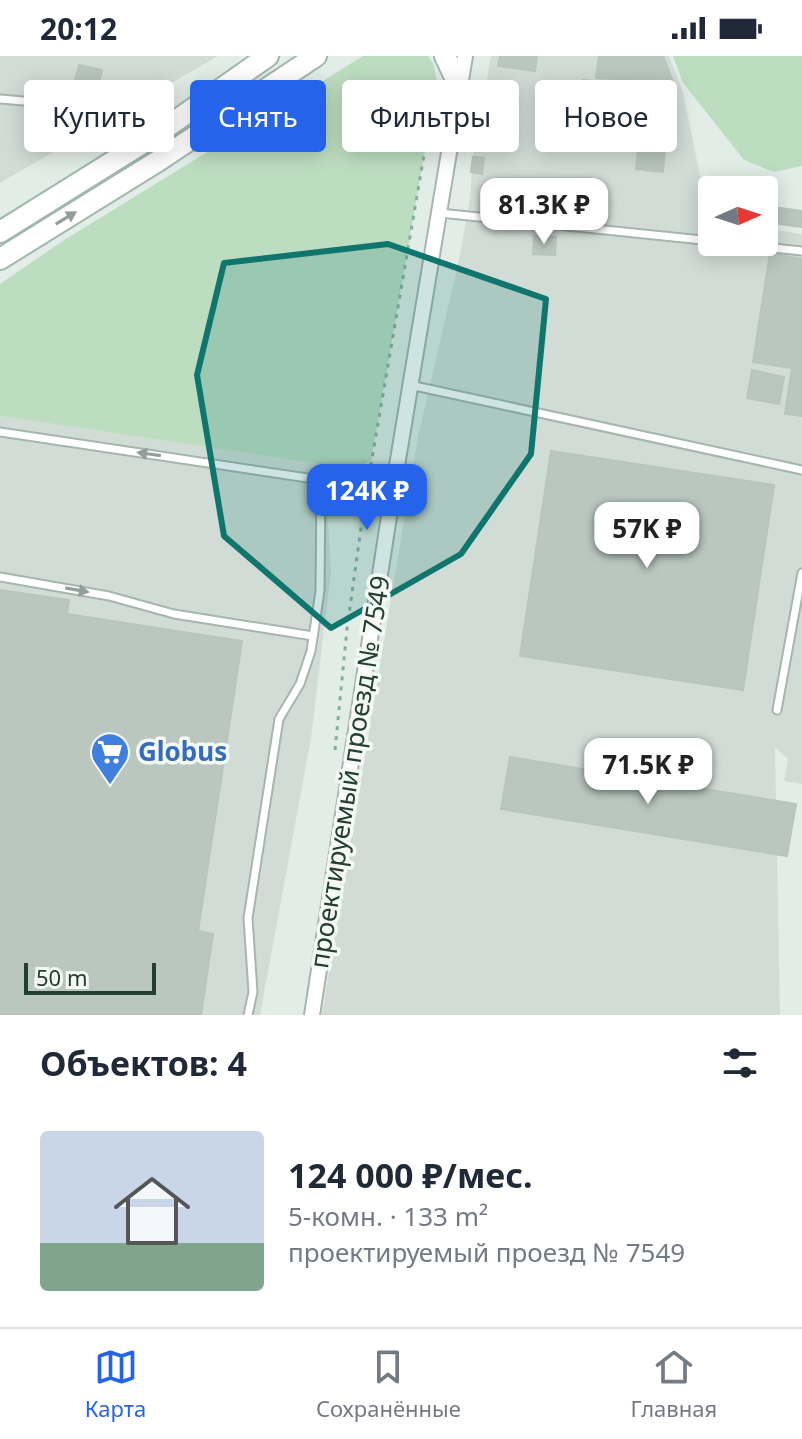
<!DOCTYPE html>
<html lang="ru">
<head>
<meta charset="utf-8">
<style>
  :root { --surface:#fff; --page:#f2f2f3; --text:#1f2937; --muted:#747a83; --line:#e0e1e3; --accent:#2563eb }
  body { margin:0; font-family:"Noto Sans",sans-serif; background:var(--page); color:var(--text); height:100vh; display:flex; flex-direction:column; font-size:30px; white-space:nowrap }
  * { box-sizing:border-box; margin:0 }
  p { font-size:26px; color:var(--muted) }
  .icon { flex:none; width:44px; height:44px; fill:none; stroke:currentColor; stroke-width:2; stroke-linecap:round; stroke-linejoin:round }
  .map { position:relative; height:959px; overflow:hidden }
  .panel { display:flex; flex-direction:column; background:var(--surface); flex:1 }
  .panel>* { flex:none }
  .top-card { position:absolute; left:24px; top:24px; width:754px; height:72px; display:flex; gap:16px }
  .needle { width:52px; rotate:87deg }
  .buttons { position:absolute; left:698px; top:120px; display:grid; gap:16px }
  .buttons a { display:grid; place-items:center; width:80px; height:80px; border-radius:8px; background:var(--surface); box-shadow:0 4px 20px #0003; font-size:40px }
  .scale { position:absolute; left:24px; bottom:20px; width:132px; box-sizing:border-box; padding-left:8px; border:4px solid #233e33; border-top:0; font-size:22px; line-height:28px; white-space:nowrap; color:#233e33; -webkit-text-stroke:6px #f4f9f6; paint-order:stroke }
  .price { position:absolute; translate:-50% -68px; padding:0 18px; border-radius:16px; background:#fff; color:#222; font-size:26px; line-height:52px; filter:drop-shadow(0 2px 4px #0008) }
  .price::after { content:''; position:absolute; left:50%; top:48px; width:24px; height:18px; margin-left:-12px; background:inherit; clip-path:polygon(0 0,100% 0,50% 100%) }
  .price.selected { background:var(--accent); color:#fff }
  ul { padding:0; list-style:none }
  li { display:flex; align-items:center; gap:24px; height:200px; padding:0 40px }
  li span { display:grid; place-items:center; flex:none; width:224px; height:160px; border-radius:8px; color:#555 }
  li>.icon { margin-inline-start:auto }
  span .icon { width:96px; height:96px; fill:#fffc; stroke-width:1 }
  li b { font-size:34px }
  h2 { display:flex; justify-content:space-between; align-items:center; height:96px; padding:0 40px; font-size:34px }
  .pill { padding:0 28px; border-radius:8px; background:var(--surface); box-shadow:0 4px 20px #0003; font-size:28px; line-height:72px }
  .pill.selected { background:var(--accent); color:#fff }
  .status { display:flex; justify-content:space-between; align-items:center; height:56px; padding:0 40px; background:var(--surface); direction:ltr }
  .status svg { height:22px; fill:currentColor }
  .tab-bar { display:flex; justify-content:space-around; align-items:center; height:112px; border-top:2px solid var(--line); background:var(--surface); font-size:22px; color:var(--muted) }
  .tab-bar a { display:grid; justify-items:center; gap:4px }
  .tab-bar .selected { color:var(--accent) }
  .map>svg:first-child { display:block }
  .built { fill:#d2dcd6 }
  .green { fill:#bdddc1 }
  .building { fill:#b9c7c0; stroke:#b6c6bd; stroke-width:2 }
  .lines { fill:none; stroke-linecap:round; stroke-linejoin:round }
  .service-casing { stroke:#a6b5ad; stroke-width:11 }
  .minor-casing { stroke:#a6b5ad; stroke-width:18 }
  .secondary-casing { stroke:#a2b8ad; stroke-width:24 }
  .path { stroke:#85af9c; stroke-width:3; stroke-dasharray:4 6; stroke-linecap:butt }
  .service { stroke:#fff; stroke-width:7 }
  .minor { stroke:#fff; stroke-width:14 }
  .secondary { stroke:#fff; stroke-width:20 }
  .oneway { fill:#919e99 }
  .marked { fill:#0f766e; fill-opacity:0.2; stroke:#0f766e; stroke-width:6; stroke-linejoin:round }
  .labels { text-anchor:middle; stroke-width:7; stroke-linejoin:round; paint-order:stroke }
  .shop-label { font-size:26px; font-weight:bold; fill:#366cbe; stroke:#f4f9f6; text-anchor:start }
  .street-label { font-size:26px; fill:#233e33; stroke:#f4f9f6 }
</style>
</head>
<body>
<div class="status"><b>20:12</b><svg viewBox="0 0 49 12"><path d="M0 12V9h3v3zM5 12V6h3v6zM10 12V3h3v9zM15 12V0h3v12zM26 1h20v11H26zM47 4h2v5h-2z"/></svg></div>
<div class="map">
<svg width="802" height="959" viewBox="0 0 802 959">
  <rect width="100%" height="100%" fill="#e3ede7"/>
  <g class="built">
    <path d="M 0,0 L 218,0 L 0,127 Z"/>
    <path d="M 491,0 L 669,0 L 683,36 L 709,164 L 712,165 L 712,186 L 764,186 L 764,172 L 802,178 L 802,728 L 784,725 L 788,703 L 775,691 L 780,959 L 322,959 L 418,381 L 459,204 L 470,142 L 473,101 Z"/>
    <path d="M 0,360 L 324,408 L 331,516 L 311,682 L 260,959 L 0,959 Z"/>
  </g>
  <g class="green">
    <path d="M 363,0 L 428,0 L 434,9 L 437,26 L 371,405 L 354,413 L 0,360 L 0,228 L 61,186 Z"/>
    <path d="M 673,0 L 802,0 L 802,110 L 774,116 L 744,104 L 683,27 Z"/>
  </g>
  <g class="building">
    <path d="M 500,0 L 537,0 L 535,15 L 498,10 Z"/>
    <path d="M 599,0 L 663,0 L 673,26 L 596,22 Z"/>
    <path d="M 79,9 L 102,14 L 95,42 L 72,37 Z"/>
    <path d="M 583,24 L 603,26 L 602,37 L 582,35 Z"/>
    <path d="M 608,27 L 623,29 L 621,50 L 606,48 Z"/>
    <path d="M 642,49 L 668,51 L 667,68 L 641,66 Z"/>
    <path d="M 641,66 L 667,68 L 663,116 L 636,113 Z"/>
    <path d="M 476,67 L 487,69 L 484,86 L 474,84 Z"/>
    <path d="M 473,101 L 484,102 L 482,118 L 471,116 Z"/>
    <path d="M 713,126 L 768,131 L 766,150 L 802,155 L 802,171 L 764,166 L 764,134 L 713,134 Z"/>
    <path d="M 534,180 L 556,181 L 555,199 L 533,198 Z"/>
    <path d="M 770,197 L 802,203 L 802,360 L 785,358 L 792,312 L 753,306 Z"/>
    <path d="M 752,314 L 784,321 L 779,348 L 747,342 Z"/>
    <path d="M 551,395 L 774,429 L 743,634 L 520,600 Z"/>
    <path d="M 0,534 L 69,544 L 67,558 L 242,585 L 198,875 L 213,878 L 201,959 L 0,959 Z"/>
    <path d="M 510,701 L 796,748 L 787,800 L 501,753 Z"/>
  </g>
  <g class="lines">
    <defs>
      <g id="service">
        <path d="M 0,43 L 82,50 L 152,76"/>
        <path d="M 440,157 L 712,185"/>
        <path d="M 718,186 L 802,195"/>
        <path d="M 410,329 L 802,414"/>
        <path d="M 0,376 L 321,424 L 367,430 L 394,428"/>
        <path d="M 0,521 L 109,540 L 174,558 L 313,580"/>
        <path d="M 777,654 L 802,517"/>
        <path d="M 248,959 L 253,936 L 248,862 L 279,663 L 300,628 L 311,595 L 320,535 L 321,424"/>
      </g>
      <path id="minor" d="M 312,959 L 394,428 L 465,0"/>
      <g id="secondary">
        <path d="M 445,0 L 460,32"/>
        <path d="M 0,176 L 157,78 L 268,0"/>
        <path d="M 0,203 L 158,105 L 316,0"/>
      </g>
    </defs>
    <use href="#service" class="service-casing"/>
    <use href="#minor" class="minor-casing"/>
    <use href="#secondary" class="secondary-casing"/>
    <g class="path">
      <path d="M 369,420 L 436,29"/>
      <path d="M 335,694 L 347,573 L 365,443"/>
    </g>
    <use href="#service" class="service"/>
    <use href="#minor" class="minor"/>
    <use href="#secondary" class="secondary"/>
  </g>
  <defs><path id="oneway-solid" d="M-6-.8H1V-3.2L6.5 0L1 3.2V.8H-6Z" transform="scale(2)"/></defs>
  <g class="oneway">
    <use href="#oneway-solid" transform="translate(66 162) rotate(-31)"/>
    <use href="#oneway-solid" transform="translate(149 398) rotate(-172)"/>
    <use href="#oneway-solid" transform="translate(77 534) rotate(10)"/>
  </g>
  <path class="marked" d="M 388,188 L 546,243 L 531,398 L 461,498 L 331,572 L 224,480 L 197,319 L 224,207 Z"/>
  <defs>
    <symbol id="supermarket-pin" viewBox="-11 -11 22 30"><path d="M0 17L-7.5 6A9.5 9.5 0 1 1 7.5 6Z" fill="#3f7fe0" stroke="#f4f9f6"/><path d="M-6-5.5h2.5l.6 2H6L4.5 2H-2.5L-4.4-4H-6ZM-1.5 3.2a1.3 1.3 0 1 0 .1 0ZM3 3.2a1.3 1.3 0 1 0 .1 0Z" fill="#fff"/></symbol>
  </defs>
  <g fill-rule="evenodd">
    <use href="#supermarket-pin" x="88" y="674" width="44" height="60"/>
  </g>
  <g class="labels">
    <g class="shop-label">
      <text x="138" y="705">Globus</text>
    </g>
    <g class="street-label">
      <text transform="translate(350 716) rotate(-81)" y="9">проектируемый проезд № 7549</text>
    </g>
  </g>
</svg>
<div class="buttons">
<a><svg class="needle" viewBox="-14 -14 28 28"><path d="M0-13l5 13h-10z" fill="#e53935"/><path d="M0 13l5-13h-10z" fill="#747a83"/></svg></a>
</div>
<div class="scale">50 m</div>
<b class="price" style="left:544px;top:190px">81.3K ₽</b>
<b class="price selected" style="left:367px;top:476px">124K ₽</b>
<b class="price" style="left:647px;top:514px">57K ₽</b>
<b class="price" style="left:648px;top:750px">71.5K ₽</b>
<div class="top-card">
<a class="pill">Купить</a>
<a class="pill selected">Снять</a>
<a class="pill">Фильтры</a>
<a class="pill">Новое</a>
</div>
</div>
<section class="panel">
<h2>Объектов: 4<svg class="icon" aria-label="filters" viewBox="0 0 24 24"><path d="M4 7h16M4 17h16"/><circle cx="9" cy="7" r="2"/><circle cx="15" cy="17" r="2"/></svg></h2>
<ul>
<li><span style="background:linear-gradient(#c9d6e8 70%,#7fa58c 0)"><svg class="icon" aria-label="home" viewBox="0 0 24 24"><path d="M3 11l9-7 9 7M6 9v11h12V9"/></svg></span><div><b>124 000 ₽/мес.</b><p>5-комн. · 133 m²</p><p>проектируемый проезд № 7549</p></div></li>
</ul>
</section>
<nav class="tab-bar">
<a class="selected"><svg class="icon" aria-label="map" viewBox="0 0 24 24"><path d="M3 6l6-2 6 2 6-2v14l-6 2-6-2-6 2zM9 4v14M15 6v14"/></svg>Карта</a>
<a><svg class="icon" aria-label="saved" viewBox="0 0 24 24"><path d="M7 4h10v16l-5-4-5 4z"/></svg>Сохранённые</a>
<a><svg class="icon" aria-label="home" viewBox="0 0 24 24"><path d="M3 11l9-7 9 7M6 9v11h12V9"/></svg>Главная</a>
</nav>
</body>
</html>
